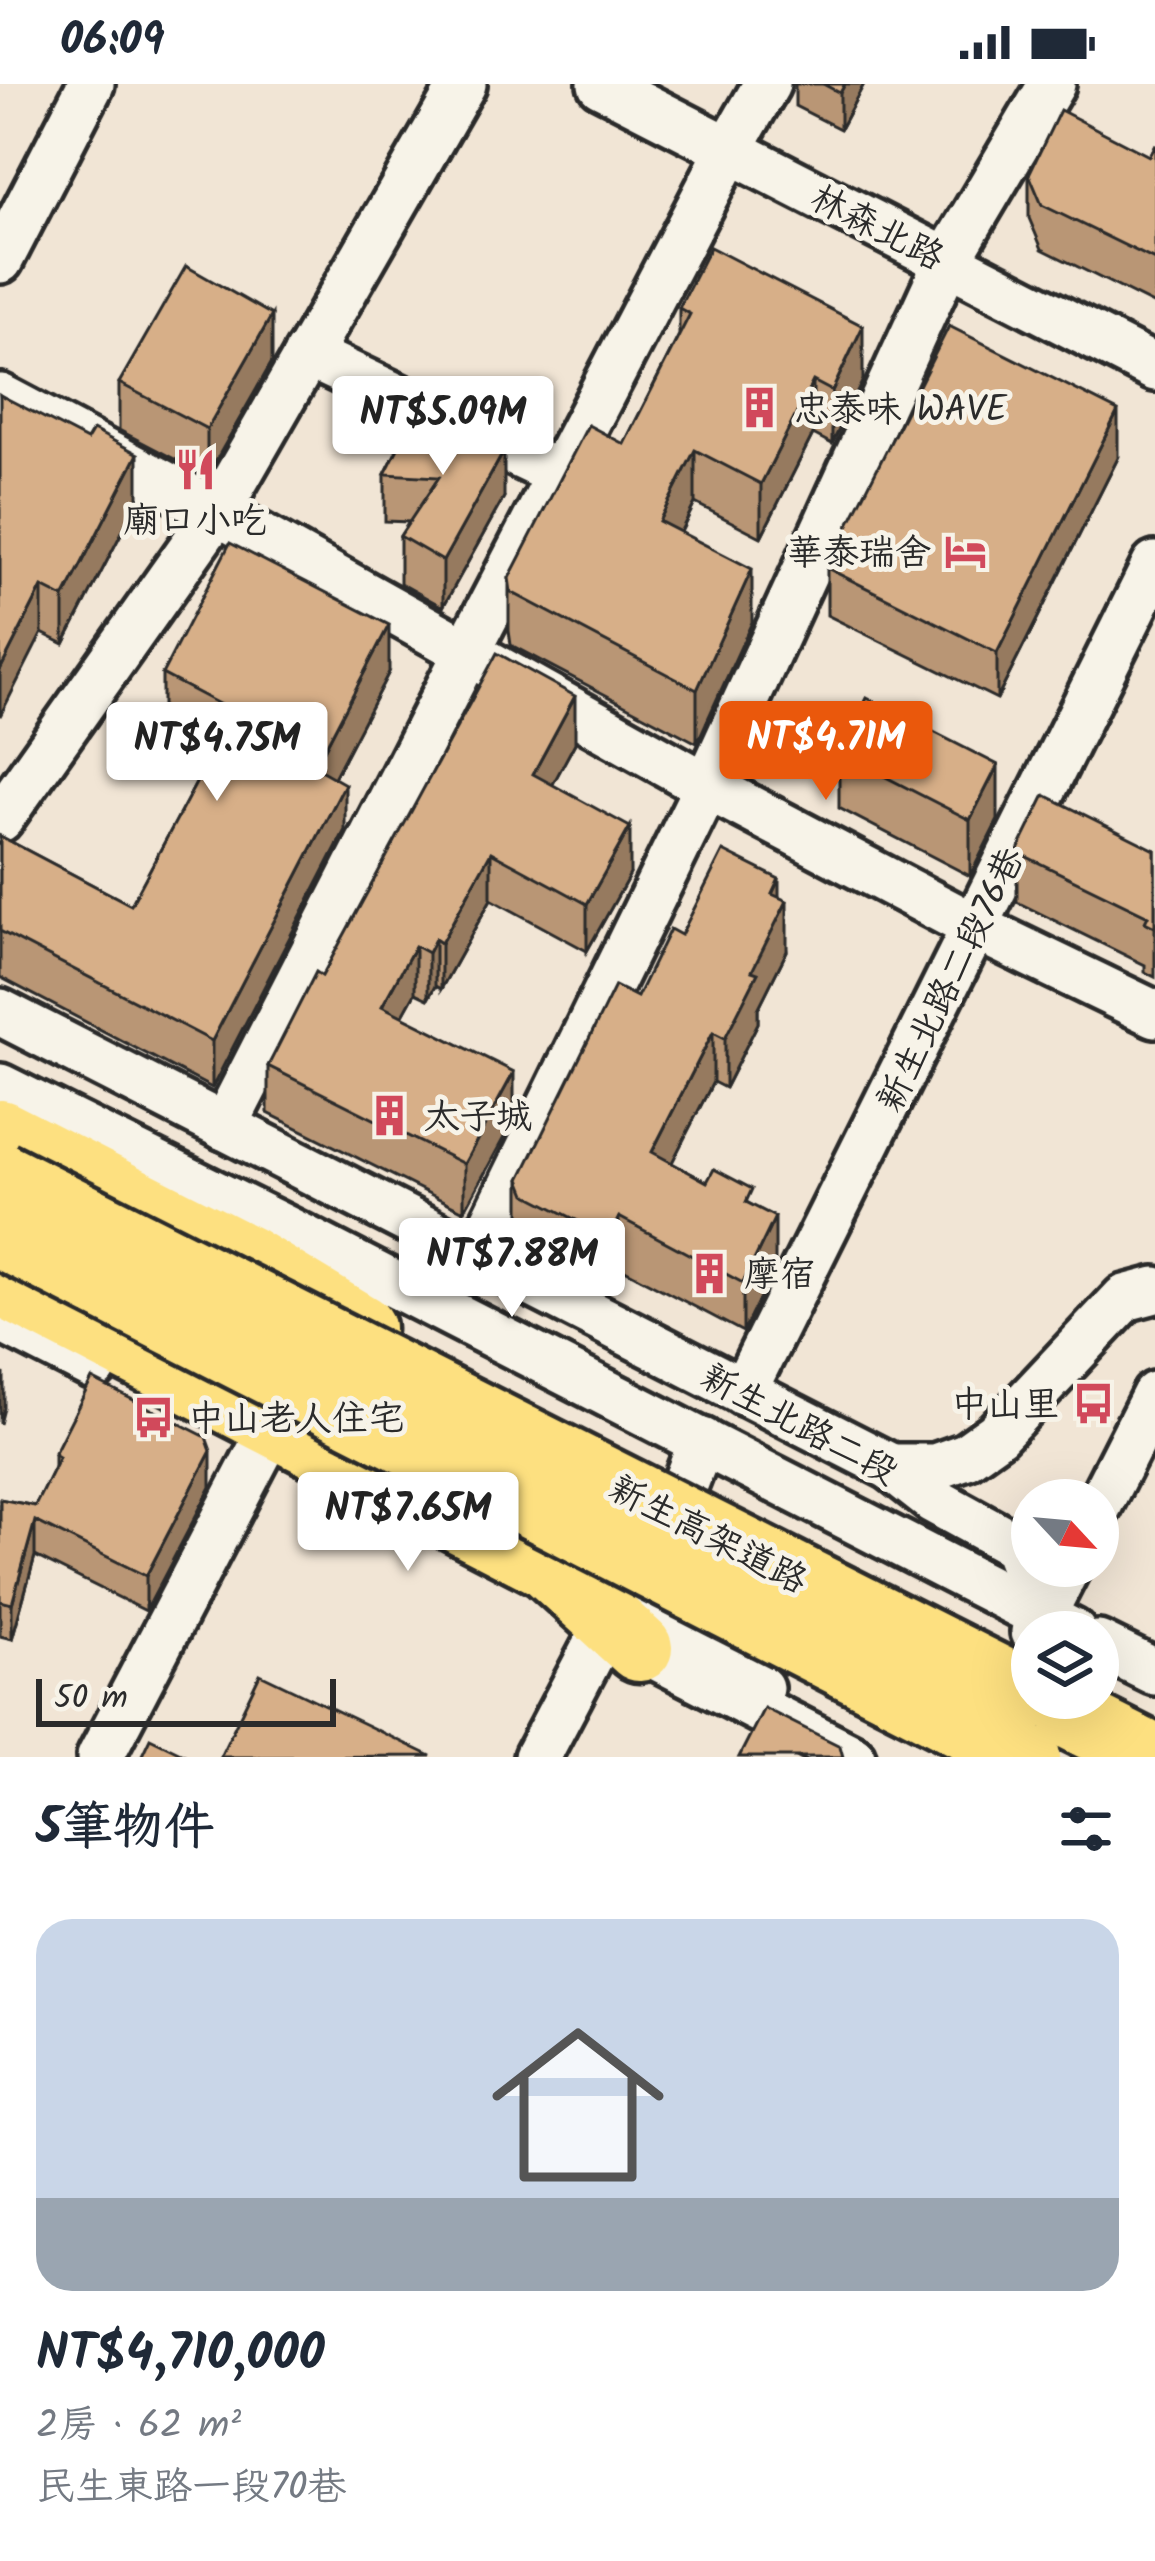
<!DOCTYPE html>
<html lang="zh-TW">
<head>
<meta charset="utf-8">
<style>
  :root { --surface:#fff; --page:#f2f2f3; --text:#1f2937; --muted:#747a83; --accent:#ea580c }
  body { margin:0; font-family:Kalam,"LXGW WenKai TC",sans-serif; background:var(--page); color:var(--text); height:100vh; display:flex; flex-direction:column; font-size:45px; white-space:nowrap }
  * { box-sizing:border-box; margin:0 }
  p { font-size:39px; color:var(--muted) }
  .icon { flex:none; width:66px; height:66px; fill:none; stroke:currentColor; stroke-width:2; stroke-linecap:round; stroke-linejoin:round }
  .map { position:relative; height:1673px; overflow:hidden }
  .details { display:flex; flex-direction:column; background:var(--surface); flex:1 }
  .details>* { flex:none }
  .needle { width:78px; rotate:116deg }
  .buttons { position:absolute; left:1011px; top:1395px; display:grid; gap:24px }
  .buttons a { display:grid; place-items:center; width:108px; height:108px; border-radius:50%; background:var(--surface); box-shadow:0 12px 48px #0002; font-size:60px }
  .scale { position:absolute; left:36px; bottom:30px; width:300px; box-sizing:border-box; padding-left:12px; border:6px solid #2b2b2b; border-top:0; font-size:33px; line-height:42px; white-space:nowrap; color:#2b2b2b; -webkit-text-stroke:9px #f7f3e8; paint-order:stroke }
  .price { position:absolute; translate:-50% -102px; padding:0 27px; border-radius:12px; background:#fff; color:#222; font-size:39px; line-height:78px; filter:drop-shadow(0 3px 6px #0008) }
  .price::after { content:''; position:absolute; left:50%; top:72px; width:36px; height:27px; margin-left:-18px; background:inherit; clip-path:polygon(0 0,100% 0,50% 100%) }
  .price.current { background:var(--accent); color:#fff }
  ul { padding:0; list-style:none }
  li { display:grid; align-content:center; gap:24px; height:636px; padding:0 36px }
  li span { display:grid; place-items:center; height:372px; border-radius:36px; color:#555 }
  li>.icon { margin-inline-start:auto }
  span .icon { width:216px; height:216px; fill:#fffc; stroke-width:1 }
  li b { font-size:51px }
  h2 { display:flex; justify-content:space-between; align-items:center; height:144px; padding:0 36px; font-size:51px }
  .status { display:flex; justify-content:space-between; align-items:center; height:84px; padding:0 60px; background:var(--surface); direction:ltr }
  .status svg { height:33px; fill:currentColor }
  .map>svg:first-child { display:block }
  .lines { fill:none; stroke-linecap:round; stroke-linejoin:round }
  .minor-casing { stroke:#2b2b2b; stroke-width:54 }
  .highway-casing { stroke:#2b2b2b; stroke-width:75 }
  .minor { stroke:#f7f3e8; stroke-width:45 }
  .highway { stroke:#fde080; stroke-width:66 }
  .highway-bridge-casing { stroke:#2b2b2b; stroke-width:75; stroke-linecap:butt }
  .highway-bridge { stroke:#fde080; stroke-width:66 }
  .wall { fill:#b99675; stroke:#2b2b2b; stroke-width:3 }
  .shaded-wall { fill:#967a5f; stroke:#2b2b2b; stroke-width:3 }
  .building { fill:#d7af88; stroke:#2b2b2b; stroke-width:3 }
  .labels { text-anchor:middle; stroke-width:10; stroke-linejoin:round; paint-order:stroke }
  .street-label { font-size:36px; fill:#2b2b2b; stroke:#f7f3e8 }
  .poi-label { font-size:36px; fill:#2b2b2b; stroke:#f7f3e8; text-anchor:start }
</style>
</head>
<body>
<div class="status"><b>06:09</b><svg viewBox="0 0 49 12"><path d="M0 12V9h3v3zM5 12V6h3v6zM10 12V3h3v9zM15 12V0h3v12zM26 1h20v11H26zM47 4h2v5h-2z"/></svg></div>
<div class="map">
<svg width="1155" height="1673" viewBox="0 0 1155 1673">
  <rect width="100%" height="100%" fill="#f1e5d5"/>
  <filter id="ink" filterUnits="userSpaceOnUse"><feTurbulence type="fractalNoise" baseFrequency=".00833" numOctaves="2"/><feDisplacementMap in="SourceGraphic" scale="24" xChannelSelector="R" yChannelSelector="G"/><feConvolveMatrix kernelMatrix="1 2 1 2 8 2 1 2 1" color-interpolation-filters="sRGB"/></filter>
  <g filter="url(#ink)">
    <g class="lines">
      <defs>
        <g id="minor">
          <path d="M 601,0 L 1155,284"/>
          <path d="M 0,176 L 91,0"/>
          <path d="M 307,270 L 559,390"/>
          <path d="M 0,313 L 217,428 L 707,702 L 975,843 L 1155,930"/>
          <path d="M 0,735 L 217,428 L 463,0"/>
          <path d="M 0,928 L 891,1383 L 933,1416 L 1015,1461 L 1042,1533"/>
          <path d="M 0,1003 L 300,1152 L 1073,1548"/>
          <path d="M 224,1043 L 467,568 L 729,66 L 767,0"/>
          <path d="M 477,1172 L 707,702 L 947,177 L 1052,0"/>
          <path d="M 0,1235 L 94,1283"/>
          <path d="M 743,1308 L 1155,481"/>
          <path d="M 702,1357 L 642,1510 L 760,1604"/>
          <path d="M 891,1383 L 935,1383 L 966,1372 L 997,1350 L 1125,1214 L 1155,1206"/>
          <path d="M 1098,1423 L 1155,1311"/>
          <path d="M 1034,1548 L 1068,1482"/>
          <path d="M 616,1552 L 852,1673"/>
          <path d="M 1098,1560 L 1155,1588"/>
          <path d="M 100,1673 L 260,1367"/>
          <path d="M 537,1673 L 604,1546"/>
        </g>
        <g id="highway">
          <path d="M 0,1049 L 247,1175 L 361,1244"/>
          <path d="M 0,1198 L 548,1481 L 639,1564"/>
          <path d="M 1035,1614 L 1152,1673"/>
        </g>
      </defs>
      <use href="#minor" class="minor-casing"/>
      <use href="#highway" class="highway-casing"/>
      <use href="#minor" class="minor"/>
      <use href="#highway" class="highway"/>
      <defs>
        <g id="highway-bridge">
          <path d="M 0,1091 L 1032,1612"/>
          <path d="M 0,1150 L 1027,1673"/>
        </g>
      </defs>
      <use href="#highway-bridge" class="highway-bridge-casing"/>
      <use href="#highway-bridge" class="highway-bridge"/>
    </g>
    <g class="wall">
      <path d="M 795,0 L 864,0 L 840,45 L 795,22 Z"/>
      <path d="M 1155,60 L 1155,221 L 1042,165 L 1029,134 L 1029,90 L 1149,72 Z"/>
      <path d="M 679,224 L 863,296 L 832,360 L 813,350 L 761,453 L 695,419 L 681,448 L 752,538 L 697,659 L 511,561 L 509,547 L 509,494 L 624,360 L 679,251 Z"/>
      <path d="M 272,278 L 207,392 L 119,346 L 119,299 Z"/>
      <path d="M 0,311 L 138,417 L 64,560 L 42,549 Z"/>
      <path d="M 420,321 L 504,413 L 443,523 L 400,499 L 400,452 L 409,438 L 385,437 L 385,390 Z"/>
      <path d="M 1118,374 L 997,615 L 827,531 L 827,484 Z"/>
      <path d="M 389,588 L 334,693 L 345,746 L 212,1004 L 0,893 L 0,752 L 131,821 L 215,664 L 162,637 L 162,590 Z"/>
      <path d="M 575,659 L 552,701 L 630,790 L 587,867 L 491,815 L 441,905 L 435,902 L 428,915 L 415,909 L 402,932 L 514,1035 L 464,1127 L 268,1029 L 268,982 L 322,892 Z"/>
      <path d="M 839,669 L 998,736 L 970,792 L 839,724 Z"/>
      <path d="M 1155,766 L 1155,893 L 1145,888 L 1145,881 L 1017,818 L 1017,768 Z"/>
      <path d="M 779,813 L 787,867 L 758,925 L 758,939 L 725,1004 L 713,998 L 671,1079 L 752,1121 L 775,1183 L 743,1248 L 619,1183 L 609,1202 L 526,1160 L 520,1145 L 520,1095 L 637,913 L 681,851 Z"/>
      <path d="M 54,1370 L 211,1403 L 146,1527 L 35,1472 L 12,1555 L 0,1552 L 0,1415 L 35,1422 L 54,1384 Z"/>
    </g>
    <g class="shaded-wall">
      <path d="M 845,0 L 864,0 L 840,45 L 840,9 Z"/>
      <path d="M 272,231 L 272,278 L 207,392 L 207,345 Z"/>
      <path d="M 863,242 L 863,296 L 832,360 L 832,307 Z"/>
      <path d="M 813,297 L 813,350 L 761,453 L 761,400 Z"/>
      <path d="M 1118,327 L 1118,374 L 997,615 L 997,569 Z"/>
      <path d="M 695,366 L 695,419 L 659,490 L 659,437 Z"/>
      <path d="M 504,367 L 504,413 L 443,523 L 443,477 Z"/>
      <path d="M 138,370 L 138,417 L 64,560 L 64,514 Z"/>
      <path d="M 752,485 L 752,538 L 697,659 L 697,606 Z"/>
      <path d="M 42,503 L 42,549 L 0,632 L 0,586 Z"/>
      <path d="M 389,541 L 389,588 L 315,730 L 315,683 Z"/>
      <path d="M 575,612 L 575,659 L 533,737 L 533,690 Z"/>
      <path d="M 998,681 L 998,736 L 970,792 L 970,736 Z"/>
      <path d="M 345,700 L 345,746 L 212,1004 L 212,957 Z"/>
      <path d="M 630,743 L 630,790 L 587,867 L 587,820 Z"/>
      <path d="M 491,768 L 491,815 L 441,905 L 441,859 Z"/>
      <path d="M 779,795 L 779,833 L 787,817 L 787,867 L 758,925 L 758,939 L 725,1004 L 725,954 L 752,887 L 772,810 Z"/>
      <path d="M 435,855 L 435,902 L 428,915 L 428,869 Z"/>
      <path d="M 415,862 L 415,909 L 382,969 L 382,922 Z"/>
      <path d="M 713,948 L 713,998 L 652,1118 L 652,1068 Z"/>
      <path d="M 514,988 L 514,1035 L 464,1127 L 464,1080 Z"/>
      <path d="M 619,1133 L 619,1183 L 609,1202 L 609,1153 Z"/>
      <path d="M 775,1133 L 775,1183 L 743,1248 L 743,1199 Z"/>
      <path d="M 4,1289 L 4,1324 L 0,1340 L 0,1304 Z"/>
      <path d="M 211,1367 L 211,1403 L 146,1527 L 146,1492 Z"/>
      <path d="M 35,1437 L 35,1472 L 12,1555 L 12,1520 Z"/>
    </g>
    <g class="building">
      <path d="M 823,0 L 845,0 L 840,9 Z"/>
      <path d="M 1060,26 L 1149,72 L 1155,60 L 1155,176 L 1042,121 L 1029,90 Z"/>
      <path d="M 710,163 L 863,242 L 832,307 L 813,297 L 761,400 L 695,366 L 659,437 L 752,485 L 697,606 L 511,508 L 509,494 L 588,341 L 624,360 L 690,230 L 679,224 Z"/>
      <path d="M 186,182 L 272,231 L 207,345 L 119,299 Z"/>
      <path d="M 949,242 L 1118,327 L 997,569 L 827,484 Z"/>
      <path d="M 0,311 L 87,356 L 93,346 L 138,370 L 64,514 L 42,503 L 0,586 Z"/>
      <path d="M 420,321 L 504,367 L 443,477 L 400,452 L 439,393 L 385,390 Z"/>
      <path d="M 230,459 L 389,541 L 315,683 L 345,700 L 212,957 L 0,847 L 0,752 L 131,821 L 234,628 L 162,590 Z"/>
      <path d="M 497,569 L 575,612 L 533,690 L 630,743 L 587,820 L 491,768 L 441,859 L 435,855 L 428,869 L 415,862 L 382,922 L 514,988 L 464,1080 L 268,982 L 316,888 L 322,892 Z"/>
      <path d="M 867,614 L 998,681 L 970,736 L 839,669 Z"/>
      <path d="M 1045,711 L 1155,766 L 1155,843 L 1145,838 L 1148,832 L 1017,768 Z"/>
      <path d="M 723,767 L 779,795 L 772,810 L 787,817 L 752,887 L 758,889 L 725,954 L 713,948 L 652,1068 L 707,1098 L 714,1085 L 752,1105 L 746,1118 L 775,1133 L 743,1199 L 619,1133 L 609,1153 L 526,1110 L 520,1095 L 615,902 L 637,913 L 670,845 L 681,851 Z"/>
      <path d="M 92,1295 L 206,1353 L 211,1367 L 146,1492 L 35,1437 L 12,1520 L 0,1517 L 0,1415 L 35,1422 L 59,1373 L 54,1370 Z"/>
      <path d="M 260,1590 L 431,1672 L 220,1673 Z"/>
      <path d="M 764,1624 L 840,1662 L 843,1673 L 739,1673 Z"/>
      <path d="M 150,1654 L 189,1673 L 141,1673 Z"/>
    </g>
  </g>
  <defs>
    <symbol id="building-bare" viewBox="-9 -9 18 18"><path d="M-4-6H4V6H1V3H-1V6H-4ZM-2.5-4.3h1.7v1.8h-1.7ZM.8-4.3h1.7v1.8H.8ZM-2.5-1h1.7V.8h-1.7ZM.8-1h1.7V.8H.8Z" fill="#d1495b" stroke="#f7f3e8" stroke-width="2.5" paint-order="stroke"/></symbol>
    <symbol id="restaurant-bare" viewBox="-9 -9 18 18"><path d="M-5-6h1v4h1v-4h1v4h1v-4h1v5L-1.5 .5V6h-2V.5L-5-1ZM5-6V6H3V1.5H1.5Q1.5-4 5-6Z" fill="#d1495b" stroke="#f7f3e8" stroke-width="2.5" paint-order="stroke"/></symbol>
    <symbol id="hotel-bare" viewBox="-9 -9 18 18"><path d="M-6-4.5h1.5V1H6V5H4.5V3h-9V5H-6ZM-4 0a1.8 1.8 0 1 1 3.6 0ZM.5 0V-2.5h3Q6-2.5 6 0Z" fill="#d1495b" stroke="#f7f3e8" stroke-width="2.5" paint-order="stroke"/></symbol>
    <symbol id="bus-bare" viewBox="-9 -9 18 18"><path d="M-5-6H5V4H4V6H2V4H-2V6H-4V4H-5ZM-3.5-4V0h7V-4ZM-3.5 1.2v1.5H-2V1.2ZM2 1.2v1.5H3.5V1.2Z" fill="#d1495b" stroke="#f7f3e8" stroke-width="2.5" paint-order="stroke"/></symbol>
  </defs>
  <g fill-rule="evenodd">
    <use href="#building-bare" x="730" y="294" width="59" height="59"/>
    <use href="#restaurant-bare" x="166" y="356" width="59" height="59"/>
    <use href="#hotel-bare" x="936" y="438" width="59" height="59"/>
    <use href="#building-bare" x="360" y="1002" width="59" height="59"/>
    <use href="#building-bare" x="680" y="1160" width="59" height="59"/>
    <use href="#bus-bare" x="1064" y="1290" width="59" height="59"/>
    <use href="#bus-bare" x="124" y="1304" width="59" height="59"/>
  </g>
  <g class="labels">
    <g class="street-label">
      <text transform="translate(878 142) rotate(27)" y="13">林森北路</text>
      <text transform="translate(949 895) rotate(-64)" y="13">新生北路二段76巷</text>
      <text transform="translate(800 1339) rotate(28)" y="13">新生北路二段</text>
      <text transform="translate(709 1449) rotate(27)" y="13">新生高架道路</text>
    </g>
    <g class="poi-label">
      <text x="794" y="337">忠泰味 WAVE</text>
      <text x="195" y="448" text-anchor="middle">廟口小吃</text>
      <text x="931" y="480" text-anchor="end">華泰瑞舍</text>
      <text x="424" y="1044">太子城</text>
      <text x="744" y="1202">摩宿</text>
      <text x="1059" y="1332" text-anchor="end">中山里</text>
      <text x="188" y="1346">中山老人住宅</text>
    </g>
  </g>
</svg>
<div class="buttons">
<a><svg class="needle" viewBox="-14 -14 28 28"><path d="M0-13l5 13h-10z" fill="#e53935"/><path d="M0 13l5-13h-10z" fill="#747a83"/></svg></a>
<a><svg class="icon" aria-label="layers" viewBox="0 0 24 24"><path d="M12 4l9 5-9 5-9-5zM3 14l9 5 9-5"/></svg></a>
</div>
<div class="scale">50 m</div>
<b class="price" style="left:443px;top:394px">NT$5.09M</b>
<b class="price current" style="left:826px;top:719px">NT$4.71M</b>
<b class="price" style="left:217px;top:720px">NT$4.75M</b>
<b class="price" style="left:512px;top:1236px">NT$7.88M</b>
<b class="price" style="left:408px;top:1490px">NT$7.65M</b>
</div>
<section class="details">
<h2>5筆物件<svg class="icon" aria-label="filters" viewBox="0 0 24 24"><path d="M4 7h16M4 17h16"/><circle cx="9" cy="7" r="2"/><circle cx="15" cy="17" r="2"/></svg></h2>
<ul>
<li><span style="background:linear-gradient(#c9d6e8 75%,#9aa5b1 0)"><svg class="icon" aria-label="home" viewBox="0 0 24 24"><path d="M3 11l9-7 9 7M6 9v11h12V9"/></svg></span><div><b>NT$4,710,000</b><p>2房 · 62 m²</p><p>民生東路一段70巷</p></div></li>
</ul>
</section>
</body>
</html>
